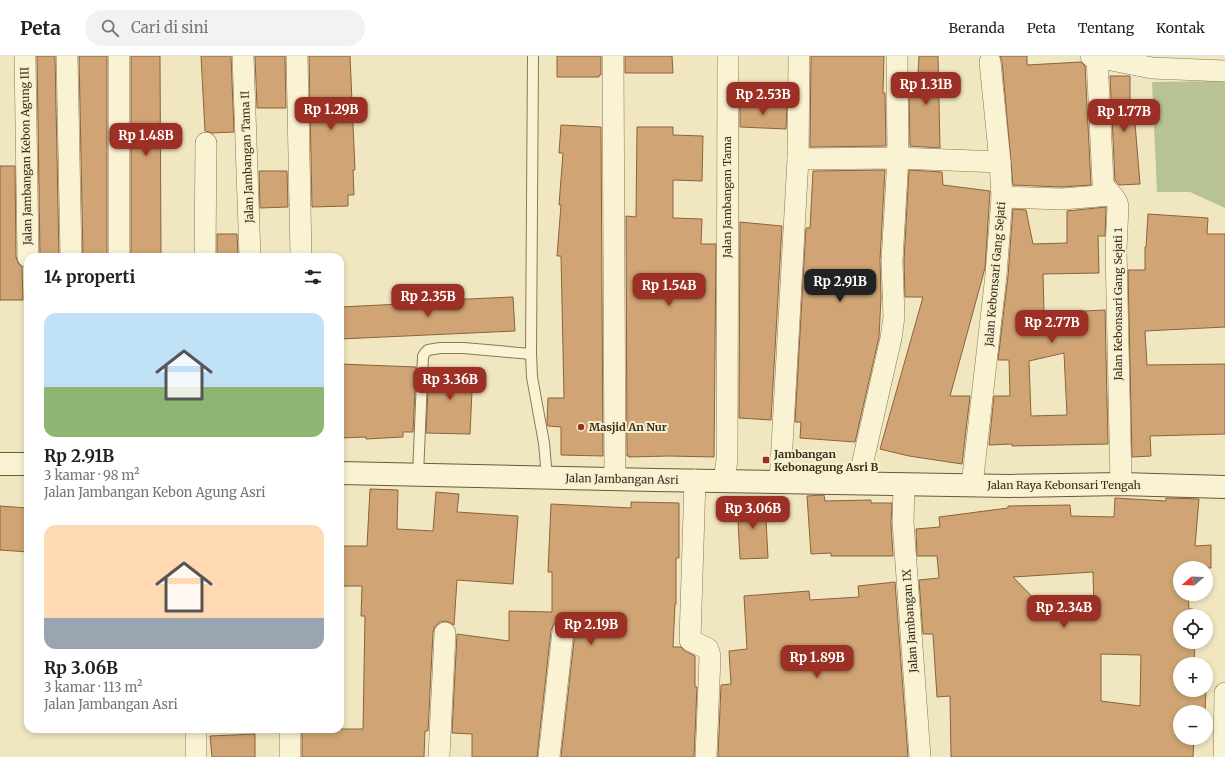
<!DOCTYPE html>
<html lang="id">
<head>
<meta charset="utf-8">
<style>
  :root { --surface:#fff; --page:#f2f2f2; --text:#222; --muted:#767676; --line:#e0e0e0; --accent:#9c3024 }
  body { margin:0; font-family:Merriweather,serif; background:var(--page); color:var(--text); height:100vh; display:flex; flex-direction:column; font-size:15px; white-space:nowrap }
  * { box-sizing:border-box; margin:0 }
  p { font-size:13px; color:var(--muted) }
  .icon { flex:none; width:22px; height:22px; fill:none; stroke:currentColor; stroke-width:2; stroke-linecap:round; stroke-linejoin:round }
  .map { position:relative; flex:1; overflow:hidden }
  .details { position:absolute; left:24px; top:197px; width:320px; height:480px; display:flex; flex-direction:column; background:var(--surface); border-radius:12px; box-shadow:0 2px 6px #0003 }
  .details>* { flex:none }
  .needle { width:26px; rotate:251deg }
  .buttons { position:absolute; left:1173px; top:505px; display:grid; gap:8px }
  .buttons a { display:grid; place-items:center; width:40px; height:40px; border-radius:50%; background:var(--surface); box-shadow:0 2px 6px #0003; font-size:20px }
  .price { position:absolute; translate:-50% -34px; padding:0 9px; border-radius:8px; background:var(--accent); color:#fff; font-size:13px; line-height:26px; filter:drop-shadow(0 1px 2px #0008) }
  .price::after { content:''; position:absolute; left:50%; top:24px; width:12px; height:9px; margin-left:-6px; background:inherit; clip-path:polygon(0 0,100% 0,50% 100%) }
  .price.active { background:#222; color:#fff }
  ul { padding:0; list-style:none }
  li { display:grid; align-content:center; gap:8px; height:212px; padding:0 20px }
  li span { display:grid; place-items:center; height:124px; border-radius:12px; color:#555 }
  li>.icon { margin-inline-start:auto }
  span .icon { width:72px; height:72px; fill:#fffc; stroke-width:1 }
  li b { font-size:17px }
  h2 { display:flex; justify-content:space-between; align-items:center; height:48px; padding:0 20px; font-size:17px }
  header { display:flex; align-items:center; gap:24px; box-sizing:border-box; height:56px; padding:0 20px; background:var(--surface); border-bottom:1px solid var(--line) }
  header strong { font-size:19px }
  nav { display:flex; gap:22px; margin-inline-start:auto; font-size:14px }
  .search { width:280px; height:36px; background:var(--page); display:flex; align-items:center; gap:10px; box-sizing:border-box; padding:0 14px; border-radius:22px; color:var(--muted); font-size:15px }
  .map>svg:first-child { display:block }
  .cemetery { fill:#b8c393 }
  .building { fill:#d0a474; stroke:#8a633c; fill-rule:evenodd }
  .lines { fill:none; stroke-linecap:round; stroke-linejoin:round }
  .lane-casing { stroke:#8a7757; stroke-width:12 }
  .street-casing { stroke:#8a7757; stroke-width:22 }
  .secondary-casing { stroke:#6b583a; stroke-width:24 }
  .lane { stroke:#faf3d3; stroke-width:10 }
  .street { stroke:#faf3d3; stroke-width:21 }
  .secondary { stroke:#faf3d3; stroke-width:22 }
  .poi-dot { fill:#9c3024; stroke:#f7f0d0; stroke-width:1.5 }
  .labels { text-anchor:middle; stroke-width:4; stroke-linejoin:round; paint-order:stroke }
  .street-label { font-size:11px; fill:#392d1c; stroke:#f7f0d0 }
  .poi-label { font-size:11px; font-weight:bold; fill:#392d1c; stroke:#f7f0d0; text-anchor:start }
</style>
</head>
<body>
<header>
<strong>Peta</strong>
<div class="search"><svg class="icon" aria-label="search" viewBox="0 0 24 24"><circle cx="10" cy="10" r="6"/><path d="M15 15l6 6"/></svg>Cari di sini</div>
<nav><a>Beranda</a><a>Peta</a><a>Tentang</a><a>Kontak</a></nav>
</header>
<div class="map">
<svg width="1225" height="701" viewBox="0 0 1225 701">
  <rect width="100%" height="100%" fill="#f0e7c0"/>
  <path class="cemetery" d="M 1225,25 L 1225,152 L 1190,136 L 1157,136 L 1152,26 Z"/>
  <g class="building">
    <path d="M 37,0 L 55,0 L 59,201 L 40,201 Z"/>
    <path d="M 79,0 L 107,0 L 107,201 L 83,201 Z"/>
    <path d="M 131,0 L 160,0 L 161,201 L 131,201 Z"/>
    <path d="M 201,0 L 231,0 L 234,76 L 212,77 L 205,75 Z"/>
    <path d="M 255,0 L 285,0 L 286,52 L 257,52 Z"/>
    <path d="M 309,0 L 350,0 L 355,114 L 353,114 L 354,139 L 348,139 L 348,150 L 312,151 Z"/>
    <path d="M 557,0 L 601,0 L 601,19 L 599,19 L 599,21 L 557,21 Z"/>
    <path d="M 625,0 L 672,0 L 673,17 L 625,17 Z"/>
    <path d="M 811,0 L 884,0 L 883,37 L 885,37 L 886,90 L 810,91 Z"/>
    <path d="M 919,0 L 938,0 L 940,92 L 910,90 L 909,36 L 917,36 Z"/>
    <path d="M 1000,0 L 1027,0 L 1027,9 L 1081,6 L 1085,10 L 1091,129 L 1062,131 L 1013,129 L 1002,5 Z"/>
    <path d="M 1110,20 L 1130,20 L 1130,55 L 1134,55 L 1140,128 L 1119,129 L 1115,124 Z"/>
    <path d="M 740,48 L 787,49 L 786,73 L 740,71 Z"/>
    <path d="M 561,69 L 601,71 L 603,400 L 561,399 L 561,371 L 548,370 L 547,367 L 548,342 L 564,342 L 561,200 L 557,200 L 561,149 L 559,149 L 563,97 L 559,97 Z"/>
    <path d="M 637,71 L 673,71 L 673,79 L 703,80 L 702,125 L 673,124 L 673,162 L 702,163 L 701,188 L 716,188 L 714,401 L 669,400 L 629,401 L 629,400 L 627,400 L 626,160 L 636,161 Z"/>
    <path d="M 0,110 L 15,110 L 16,201 L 18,207 L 22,211 L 23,244 L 0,244 Z"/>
    <path d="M 885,114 L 880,204 L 881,242 L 879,281 L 855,386 L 800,382 L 801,366 L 795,366 L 806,172 L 810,172 L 813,115 Z"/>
    <path d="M 909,114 L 942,116 L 943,129 L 990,135 L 985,212 L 950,340 L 970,340 L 962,408 L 909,400 L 880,393 L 923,241 L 905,241 L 904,205 Z"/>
    <path d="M 259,115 L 287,115 L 288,151 L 260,152 Z"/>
    <path d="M 1106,151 L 1105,180 L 1098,180 L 1099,217 L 1043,218 L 1044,257 L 1105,254 L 1108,388 L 1012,390 L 1012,388 L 989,389 L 994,340 L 1010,340 L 1009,304 L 998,304 L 1008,220 L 1013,153 L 1026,154 L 1033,188 L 1067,187 L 1067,155 ZM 1064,297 L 1067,359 L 1031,360 L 1029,305 Z"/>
    <path d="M 1148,158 L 1208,162 L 1207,178 L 1225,178 L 1225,271 L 1145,275 L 1147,309 L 1225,308 L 1225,378 L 1150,380 L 1151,400 L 1132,401 L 1128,214 L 1145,214 L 1145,191 L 1146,191 Z"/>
    <path d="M 740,166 L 782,170 L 771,364 L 739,362 Z"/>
    <path d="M 217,178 L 237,178 L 238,201 L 217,201 Z"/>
    <path d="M 513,241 L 515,275 L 340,283 L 340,251 L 401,248 L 401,246 Z"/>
    <path d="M 340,308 L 416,311 L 413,376 L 403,376 L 403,381 L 366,383 L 366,381 L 340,382 Z"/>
    <path d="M 429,312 L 473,313 L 470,378 L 426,377 Z"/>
    <path d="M 370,433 L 398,434 L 397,473 L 433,475 L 436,436 L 459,438 L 457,456 L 518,460 L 513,528 L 457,524 L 454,569 L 451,567 L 446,565 L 440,566 L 435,570 L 433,576 L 428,675 L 425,675 L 424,701 L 302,701 L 302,673 L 363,673 L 365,560 L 361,560 L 362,530 L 340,530 L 340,490 L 367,490 Z"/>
    <path d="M 824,439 L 825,445 L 871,444 L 871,447 L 892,447 L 891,467 L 893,500 L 831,500 L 831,497 L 811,498 L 807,440 Z"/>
    <path d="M 1115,442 L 1166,445 L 1166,442 L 1199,443 L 1195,490 L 1211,489 L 1211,512 L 1180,512 L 1180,538 L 1188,538 L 1189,553 L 1193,553 L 1193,560 L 1180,560 L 1180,586 L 1195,586 L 1194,608 L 1180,608 L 1180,634 L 1206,634 L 1205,656 L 1180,656 L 1180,682 L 1194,682 L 1193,701 L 951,701 L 950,640 L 937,641 L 933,578 L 923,578 L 919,524 L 939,522 L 937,500 L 917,500 L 916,473 L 940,471 L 939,461 L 1008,452 L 1008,450 L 1070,449 L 1071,460 L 1114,461 ZM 1093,516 L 1094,554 L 1045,554 L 1013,521 ZM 1101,598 L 1141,599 L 1140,650 L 1101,645 Z"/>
    <path d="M 765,444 L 768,502 L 740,503 L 737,446 Z"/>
    <path d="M 631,446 L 679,447 L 679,502 L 676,502 L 676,548 L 675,548 L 673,591 L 681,591 L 685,595 L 695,600 L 695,631 L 697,631 L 694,701 L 561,701 L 575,576 L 574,571 L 570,566 L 564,563 L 558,564 L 554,568 L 551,574 L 537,701 L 472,701 L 472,678 L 452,677 L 457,578 L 509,585 L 509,555 L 552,556 L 552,516 L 548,516 L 551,448 L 631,452 Z"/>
    <path d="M 0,450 L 27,452 L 26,470 L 28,470 L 28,496 L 0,494 Z"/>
    <path d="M 895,526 L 908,701 L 718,701 L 721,629 L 731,628 L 729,595 L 747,593 L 744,540 L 809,535 L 810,544 L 859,541 L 858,530 Z"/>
    <path d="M 255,678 L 255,701 L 212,701 L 210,680 Z"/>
  </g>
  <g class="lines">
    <defs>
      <g id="lane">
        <path d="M 533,0 L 531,298 L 532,321 L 544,387 L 547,422"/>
        <path d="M 418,419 L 423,300 L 425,297 L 428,294 L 440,292 L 464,292 L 531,298"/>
      </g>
      <g id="street">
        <path d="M 25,0 L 28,201"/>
        <path d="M 67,0 L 71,201"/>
        <path d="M 119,0 L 119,201"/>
        <path d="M 243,0 L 250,201"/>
        <path d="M 297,0 L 301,201"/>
        <path d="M 613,0 L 615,423"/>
        <path d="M 1091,0 L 1152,12 L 1225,15"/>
        <path d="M 1097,2 L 1103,127 C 1106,136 1117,141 1118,150 L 1116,193 L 1121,428"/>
        <path d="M 798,103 L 898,102 L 1000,106"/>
        <path d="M 1002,141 L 1062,143 L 1111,139"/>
        <path d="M 205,201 L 206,87"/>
        <path d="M 695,424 L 690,584 L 708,593 L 710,600 L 706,701"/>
        <path d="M 724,425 L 727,404 L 728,0"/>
        <path d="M 780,426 L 798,103 L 799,0"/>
        <path d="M 858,427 L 891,282 L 894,261 L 892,205 L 898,102 L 897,0"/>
        <path d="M 904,428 L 903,466 L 920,701"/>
        <path d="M 972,429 L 996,219 L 1002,141 L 1000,106 L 990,6"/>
        <path d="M 196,701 L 196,673"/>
        <path d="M 290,701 L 290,673"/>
        <path d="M 439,701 L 445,577"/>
        <path d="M 549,701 L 563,575"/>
        <path d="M 1224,701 L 1225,637"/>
      </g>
      <g id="secondary">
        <path d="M 0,408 L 28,408"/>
        <path d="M 340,417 L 655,424 L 1009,430 L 1121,428 L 1225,431"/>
      </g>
    </defs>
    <use href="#lane" class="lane-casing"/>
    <use href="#street" class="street-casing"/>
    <use href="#secondary" class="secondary-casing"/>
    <use href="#lane" class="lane"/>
    <use href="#street" class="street"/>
    <use href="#secondary" class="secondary"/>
  </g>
  <g class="poi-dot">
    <circle cx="581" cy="371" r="4"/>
    <rect x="762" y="400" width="8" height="8" rx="2"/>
  </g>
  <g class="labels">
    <g class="street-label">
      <text transform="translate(26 100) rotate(-91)" y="4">Jalan Jambangan Kebon Agung III</text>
      <text transform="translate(247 101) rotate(-92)" y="4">Jalan Jambangan Tama II</text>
      <text transform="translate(727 141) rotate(-90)" y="4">Jalan Jambangan Tama</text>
      <text transform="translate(995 218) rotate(-85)" y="4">Jalan Kebonsari Gang Sejati</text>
      <text transform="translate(1118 248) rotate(-90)" y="4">Jalan Kebonsari Gang Sejati 1</text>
      <text transform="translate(622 423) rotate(1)" y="4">Jalan Jambangan Asri</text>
      <text x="1064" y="433">Jalan Raya Kebonsari Tengah</text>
      <text transform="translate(910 565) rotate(-94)" y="4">Jalan Jambangan IX</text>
    </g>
    <g class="poi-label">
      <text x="589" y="375">Masjid An Nur</text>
      <text x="774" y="402">Jambangan<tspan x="774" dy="13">Kebonagung Asri B</tspan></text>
    </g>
  </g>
</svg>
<div class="buttons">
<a><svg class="needle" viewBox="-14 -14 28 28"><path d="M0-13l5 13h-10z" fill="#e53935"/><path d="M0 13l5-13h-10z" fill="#767676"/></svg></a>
<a><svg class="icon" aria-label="locate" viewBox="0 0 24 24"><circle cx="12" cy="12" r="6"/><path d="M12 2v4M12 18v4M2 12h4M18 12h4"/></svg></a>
<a>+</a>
<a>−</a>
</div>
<b class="price" style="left:926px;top:50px">Rp 1.31B</b>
<b class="price" style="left:763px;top:60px">Rp 2.53B</b>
<b class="price" style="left:331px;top:75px">Rp 1.29B</b>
<b class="price" style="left:1124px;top:77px">Rp 1.77B</b>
<b class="price" style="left:146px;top:101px">Rp 1.48B</b>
<b class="price active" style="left:840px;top:247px">Rp 2.91B</b>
<b class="price" style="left:669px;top:251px">Rp 1.54B</b>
<b class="price" style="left:428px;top:262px">Rp 2.35B</b>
<b class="price" style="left:1052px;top:288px">Rp 2.77B</b>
<b class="price" style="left:450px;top:345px">Rp 3.36B</b>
<b class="price" style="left:753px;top:474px">Rp 3.06B</b>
<b class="price" style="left:1064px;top:573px">Rp 2.34B</b>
<b class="price" style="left:591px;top:590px">Rp 2.19B</b>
<b class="price" style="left:817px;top:623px">Rp 1.89B</b>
<section class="details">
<h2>14 properti<svg class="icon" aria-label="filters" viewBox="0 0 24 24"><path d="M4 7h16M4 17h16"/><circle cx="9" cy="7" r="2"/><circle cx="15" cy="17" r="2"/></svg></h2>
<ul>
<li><span style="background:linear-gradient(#bfe0f5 60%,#8fb573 0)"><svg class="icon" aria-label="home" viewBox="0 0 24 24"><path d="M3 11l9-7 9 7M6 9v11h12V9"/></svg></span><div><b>Rp 2.91B</b><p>3 kamar · 98 m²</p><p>Jalan Jambangan Kebon Agung Asri</p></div></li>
<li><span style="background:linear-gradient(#ffd9b3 75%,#9aa5b1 0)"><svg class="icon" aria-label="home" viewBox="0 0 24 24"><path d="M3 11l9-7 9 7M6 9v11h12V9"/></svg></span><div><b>Rp 3.06B</b><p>3 kamar · 113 m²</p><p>Jalan Jambangan Asri</p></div></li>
</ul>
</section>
</div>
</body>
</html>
